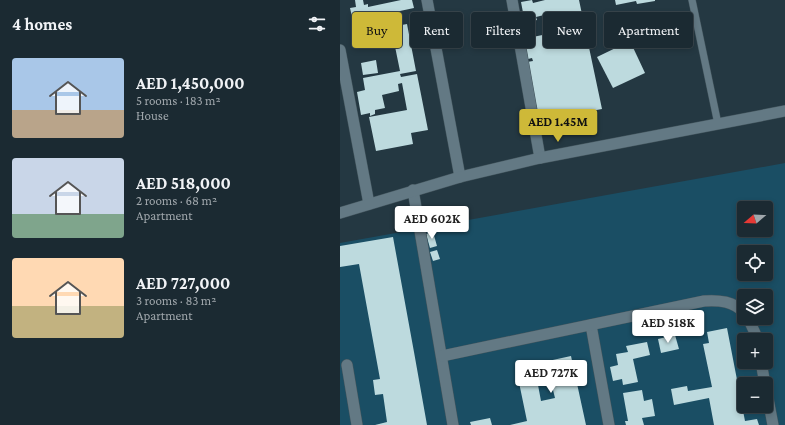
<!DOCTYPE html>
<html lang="en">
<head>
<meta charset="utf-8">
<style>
  :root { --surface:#1b2a32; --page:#24323a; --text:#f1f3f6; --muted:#a0a7ac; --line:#39464d; --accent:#ceb938 }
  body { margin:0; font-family:"Crimson Pro",serif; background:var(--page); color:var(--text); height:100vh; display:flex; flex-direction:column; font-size:15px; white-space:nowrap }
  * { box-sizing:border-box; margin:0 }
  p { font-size:13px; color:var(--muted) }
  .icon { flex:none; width:22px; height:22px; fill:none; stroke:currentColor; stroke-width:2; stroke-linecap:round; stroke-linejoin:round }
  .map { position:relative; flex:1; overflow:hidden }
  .sheet { display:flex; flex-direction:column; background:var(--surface); width:340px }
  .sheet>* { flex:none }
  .banner { position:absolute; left:12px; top:12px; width:373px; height:36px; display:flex; gap:8px }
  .needle { width:26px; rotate:251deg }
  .fabs { position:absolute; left:397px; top:201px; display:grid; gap:8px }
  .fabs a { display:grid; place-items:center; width:36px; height:36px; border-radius:4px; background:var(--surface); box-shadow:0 2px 6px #0003,0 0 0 1px var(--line); font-size:20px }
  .price { position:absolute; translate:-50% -34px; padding:0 9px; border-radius:4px; background:#fff; color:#222; font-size:13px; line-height:26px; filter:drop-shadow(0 1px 2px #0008) }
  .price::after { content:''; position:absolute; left:50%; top:24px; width:12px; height:9px; margin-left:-6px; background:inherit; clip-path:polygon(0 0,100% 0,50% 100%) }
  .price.selected { background:var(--accent); color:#111 }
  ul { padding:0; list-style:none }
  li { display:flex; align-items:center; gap:12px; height:100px; padding:0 12px }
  li span { display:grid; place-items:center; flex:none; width:112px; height:80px; border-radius:4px; color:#555 }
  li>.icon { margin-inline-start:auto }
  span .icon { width:48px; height:48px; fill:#fffc; stroke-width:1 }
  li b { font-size:17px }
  h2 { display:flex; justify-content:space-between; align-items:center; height:48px; padding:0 12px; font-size:17px }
  .tag { padding:0 14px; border-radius:4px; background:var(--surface); box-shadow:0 2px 6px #0003,0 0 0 1px var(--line); font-size:14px; line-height:36px }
  .tag.selected { background:var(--accent); color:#111 }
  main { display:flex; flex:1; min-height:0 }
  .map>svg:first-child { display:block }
  .green { fill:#1a4e64; fill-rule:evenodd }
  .building { fill:#bddade; fill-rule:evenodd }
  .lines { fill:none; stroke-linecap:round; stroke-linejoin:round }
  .service-casing { stroke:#42545c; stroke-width:8 }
  .minor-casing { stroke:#42545c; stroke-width:12 }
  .service { stroke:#637984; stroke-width:7 }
  .minor { stroke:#637984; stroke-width:11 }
</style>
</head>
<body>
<main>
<section class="sheet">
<h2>4 homes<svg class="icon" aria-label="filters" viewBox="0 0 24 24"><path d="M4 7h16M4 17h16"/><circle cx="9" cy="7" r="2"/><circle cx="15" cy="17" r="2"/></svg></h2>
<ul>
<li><span style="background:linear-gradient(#a9c7e8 65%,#b9a48a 0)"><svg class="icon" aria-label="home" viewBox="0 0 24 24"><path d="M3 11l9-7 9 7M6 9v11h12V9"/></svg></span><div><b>AED 1,450,000</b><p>5 rooms · 183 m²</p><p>House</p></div></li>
<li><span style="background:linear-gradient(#c9d6e8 70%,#7fa58c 0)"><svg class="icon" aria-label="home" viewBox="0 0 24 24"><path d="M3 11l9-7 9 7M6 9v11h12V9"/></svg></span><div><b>AED 518,000</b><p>2 rooms · 68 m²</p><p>Apartment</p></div></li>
<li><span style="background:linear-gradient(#ffd9b3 60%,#c2b280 0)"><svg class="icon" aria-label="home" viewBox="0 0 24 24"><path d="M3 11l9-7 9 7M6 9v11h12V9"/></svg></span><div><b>AED 727,000</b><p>3 rooms · 83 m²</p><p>Apartment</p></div></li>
</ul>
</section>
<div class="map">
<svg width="445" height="425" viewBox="0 0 445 425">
  <rect width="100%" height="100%" fill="#243842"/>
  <path class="green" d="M 445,163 L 445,425 L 0,425 L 0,243 ZM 404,208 L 426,208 L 426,230 L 404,230 ZM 404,252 L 426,252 L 426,274 L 404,274 ZM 404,296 L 426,296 L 426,318 L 404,318 ZM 404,340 L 426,340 L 426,362 L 404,362 ZM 404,384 L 426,384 L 426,406 L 404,406 Z"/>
  <g class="building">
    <path d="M 15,0 L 23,0 L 24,5 L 28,4 L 28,7 L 61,0 L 72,0 L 74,8 L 13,21 L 10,8 L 16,7 Z"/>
    <path d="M 192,0 L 193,3 L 205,0 L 239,0 L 262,109 L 205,120 L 204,113 L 198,114 L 187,62 L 193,61 L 192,58 L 188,59 L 183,33 L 187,32 L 188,38 L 212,33 L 208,14 L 196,17 L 197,20 L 185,23 L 181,2 Z"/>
    <path d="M 275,0 L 315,0 L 315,1 L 297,4 L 296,1 L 276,5 Z"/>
    <path d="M 67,24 L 76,71 L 60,74 L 61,77 L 77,74 L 88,130 L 71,133 L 73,144 L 36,151 L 29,117 L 67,110 L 62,83 L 58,84 L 59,91 L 42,95 L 45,108 L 35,110 L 35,114 L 30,116 L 30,113 L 21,115 L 17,92 L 25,90 L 23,78 L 60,71 L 51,27 Z"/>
    <path d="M 34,26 L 35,31 L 29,32 L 28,28 Z"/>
    <path d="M 47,26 L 50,38 L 38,41 L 36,29 Z"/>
    <path d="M 27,28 L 30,41 L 20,43 L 17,30 Z"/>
    <path d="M 290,41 L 305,73 L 273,88 L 257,57 Z"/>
    <path d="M 36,60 L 38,73 L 23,75 L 21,63 Z"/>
    <path d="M 93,232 L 97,246 L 90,248 L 86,234 Z"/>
    <path d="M 53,237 L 74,352 L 87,425 L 35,425 L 47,422 L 43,394 L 35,395 L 33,380 L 40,379 L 19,264 L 0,267 L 0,246 Z"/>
    <path d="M 97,250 L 100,259 L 93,261 L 90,252 Z"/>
    <path d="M 387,328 L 405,421 L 417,419 L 419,425 L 374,425 L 369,398 L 334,405 L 331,389 L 347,386 L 348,391 L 372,387 L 363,344 L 369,343 L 367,332 Z"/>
    <path d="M 335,335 L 339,349 L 321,353 L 318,339 Z"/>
    <path d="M 307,342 L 310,355 L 293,359 L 298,382 L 283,385 L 282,379 L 273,381 L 270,367 L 278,365 L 276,354 L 288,352 L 286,346 Z"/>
    <path d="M 231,356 L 246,425 L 170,425 L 187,421 L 176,368 ZM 211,382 L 215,398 L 201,401 L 198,385 Z"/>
    <path d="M 302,390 L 304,401 L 312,399 L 315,416 L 302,418 L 304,425 L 286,425 L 285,421 L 288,421 L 283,393 Z"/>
    <path d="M 150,418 L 152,425 L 131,425 L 130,422 Z"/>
  </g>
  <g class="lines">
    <defs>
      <path id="service" d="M 352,0 L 378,124"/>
      <g id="minor">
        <path d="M 87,0 L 120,177"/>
        <path d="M 172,0 L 200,158"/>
        <path d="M 0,50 L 29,204"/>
        <path d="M 73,190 L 113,425"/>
        <path d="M 0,213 L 120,177 L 200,158 L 445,111"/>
        <path d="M 408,318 L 415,333 L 417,340"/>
        <path d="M 251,325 L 269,425"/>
        <path d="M 102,356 L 364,301 C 379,300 394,301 404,313"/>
        <path d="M 421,362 L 425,384"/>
        <path d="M 7,365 L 17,425"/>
        <path d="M 426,388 L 433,425"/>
      </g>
    </defs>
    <use href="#service" class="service-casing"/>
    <use href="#minor" class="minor-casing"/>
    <use href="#service" class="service"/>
    <use href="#minor" class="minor"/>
  </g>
</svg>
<div class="fabs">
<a><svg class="needle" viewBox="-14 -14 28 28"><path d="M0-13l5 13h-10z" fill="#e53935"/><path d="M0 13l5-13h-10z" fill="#a0a7ac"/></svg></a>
<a><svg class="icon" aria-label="locate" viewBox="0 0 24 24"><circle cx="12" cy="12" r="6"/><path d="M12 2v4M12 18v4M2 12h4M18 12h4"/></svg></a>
<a><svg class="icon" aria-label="layers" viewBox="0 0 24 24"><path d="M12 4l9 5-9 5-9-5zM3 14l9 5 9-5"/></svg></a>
<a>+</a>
<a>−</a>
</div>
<b class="price selected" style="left:218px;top:143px">AED 1.45M</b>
<b class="price" style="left:92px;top:240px">AED 602K</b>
<b class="price" style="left:328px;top:344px">AED 518K</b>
<b class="price" style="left:211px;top:394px">AED 727K</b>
<div class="banner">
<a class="tag selected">Buy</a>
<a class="tag">Rent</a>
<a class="tag">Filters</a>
<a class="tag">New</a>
<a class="tag">Apartment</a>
</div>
</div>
</main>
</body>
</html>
